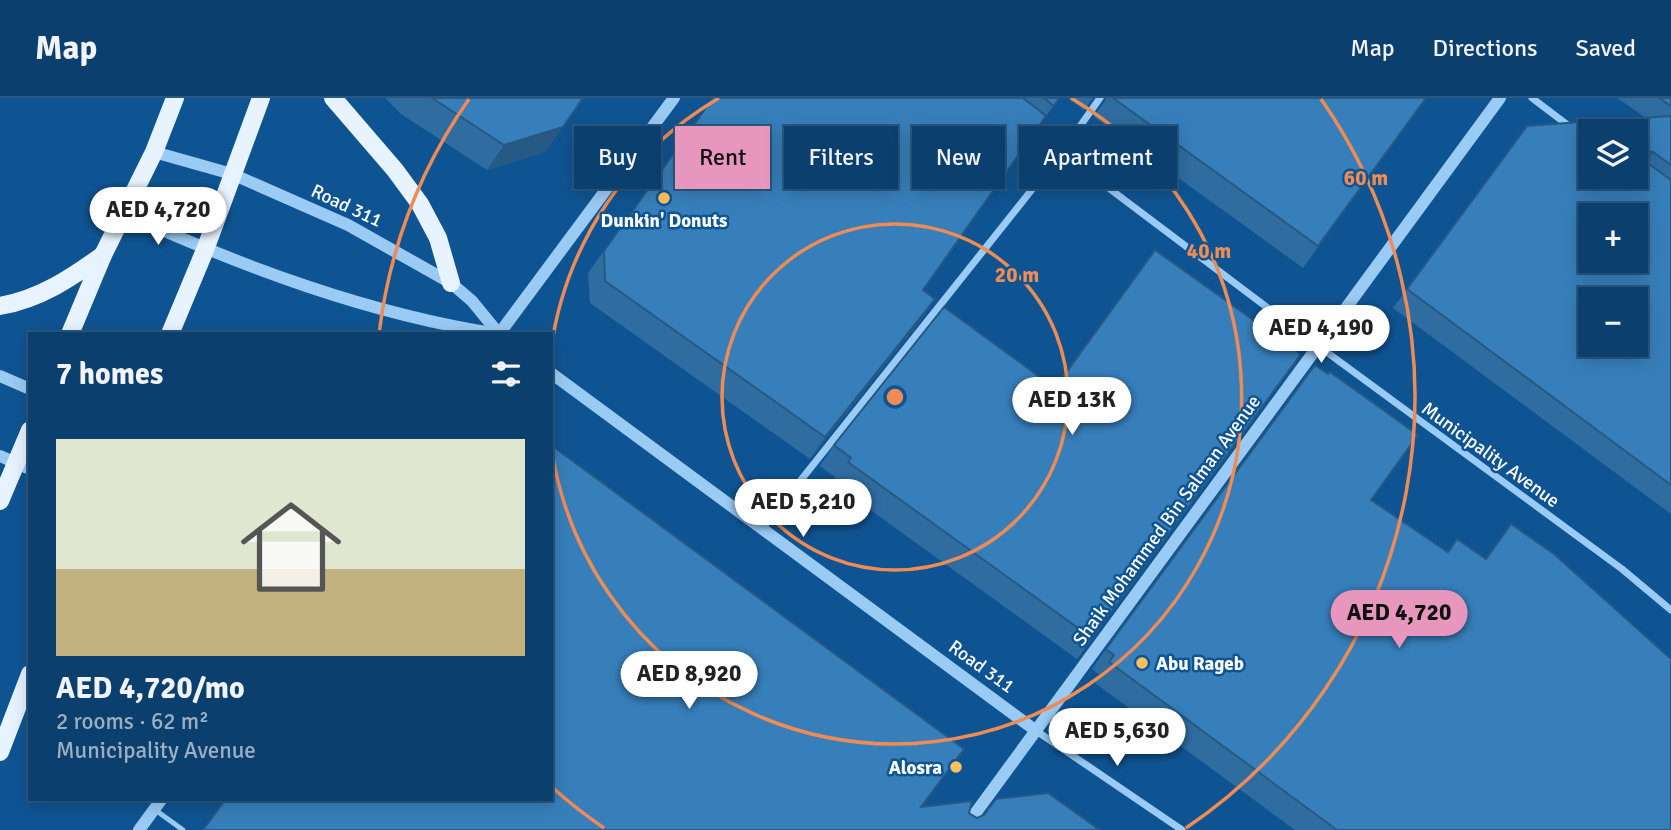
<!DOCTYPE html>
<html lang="en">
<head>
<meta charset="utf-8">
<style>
  :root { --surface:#0b3f6e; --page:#144673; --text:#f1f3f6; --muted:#9aafc2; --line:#2b5881; --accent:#e797bd }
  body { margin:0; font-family:Signika,sans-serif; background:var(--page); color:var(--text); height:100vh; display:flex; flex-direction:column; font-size:26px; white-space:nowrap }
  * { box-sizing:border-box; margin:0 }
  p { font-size:23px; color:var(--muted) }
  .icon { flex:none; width:38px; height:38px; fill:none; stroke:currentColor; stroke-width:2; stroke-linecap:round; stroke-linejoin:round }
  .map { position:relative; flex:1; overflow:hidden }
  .side { position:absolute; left:28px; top:234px; width:525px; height:469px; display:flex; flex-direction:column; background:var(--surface); border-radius:0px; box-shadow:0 4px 18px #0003,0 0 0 2px var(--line) }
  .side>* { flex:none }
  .hud { position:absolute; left:574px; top:28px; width:665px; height:63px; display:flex; gap:14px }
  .buttons { position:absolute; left:1578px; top:21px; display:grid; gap:14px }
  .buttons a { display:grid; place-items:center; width:70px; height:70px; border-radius:0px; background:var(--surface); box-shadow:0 4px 18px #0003,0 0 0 2px var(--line); font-size:35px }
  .price { position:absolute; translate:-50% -60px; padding:0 16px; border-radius:24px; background:#fff; color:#222; font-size:23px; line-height:46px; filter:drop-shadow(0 2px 4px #0008) }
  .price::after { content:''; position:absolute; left:50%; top:42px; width:21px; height:16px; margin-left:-10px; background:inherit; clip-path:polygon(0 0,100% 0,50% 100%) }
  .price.active { background:var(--accent); color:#111 }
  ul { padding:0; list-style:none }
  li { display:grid; align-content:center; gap:14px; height:371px; padding:0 28px }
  li span { display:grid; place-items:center; height:217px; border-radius:0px; color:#555 }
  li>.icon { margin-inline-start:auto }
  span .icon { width:126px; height:126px; fill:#fffc; stroke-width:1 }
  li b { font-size:30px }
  h2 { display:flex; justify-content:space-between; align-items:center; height:84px; padding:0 28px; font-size:30px }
  .pill { padding:0 24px; border-radius:0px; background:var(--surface); box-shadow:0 4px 18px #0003,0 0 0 2px var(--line); font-size:24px; line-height:63px }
  .pill.active { background:var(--accent); color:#111 }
  header { display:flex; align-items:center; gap:42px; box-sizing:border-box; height:98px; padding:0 35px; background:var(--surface); border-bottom:2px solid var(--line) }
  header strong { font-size:33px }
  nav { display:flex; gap:38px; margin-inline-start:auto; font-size:24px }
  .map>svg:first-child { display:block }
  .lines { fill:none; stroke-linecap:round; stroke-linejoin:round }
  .service { stroke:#9acbf4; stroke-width:5 }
  .minor { stroke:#9acbf4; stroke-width:7 }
  .tertiary { stroke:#9acbf4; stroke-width:12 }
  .primary { stroke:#e7f3ff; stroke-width:18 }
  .wall { fill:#2f6da1 }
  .shaded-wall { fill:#265983 }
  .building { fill:#377fbb; stroke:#265983; stroke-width:2; fill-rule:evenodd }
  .ring { fill:none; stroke:#ef8b55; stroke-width:3.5 }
  .poi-dot { fill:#ffc15d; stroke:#0f5492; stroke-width:2.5 }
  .labels { text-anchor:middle; stroke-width:5; stroke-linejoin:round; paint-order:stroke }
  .street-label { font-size:19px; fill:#fff; stroke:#0f5492 }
  .poi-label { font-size:19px; font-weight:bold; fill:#fff; stroke:#0f5492 }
  .centre { fill:#ef8b55; stroke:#0f5492; stroke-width:3.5 }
  .ring-label { font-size:21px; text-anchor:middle; font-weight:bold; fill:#ef8b55; stroke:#0f5492; stroke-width:5; stroke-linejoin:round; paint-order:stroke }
</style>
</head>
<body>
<header>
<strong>Map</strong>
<nav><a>Map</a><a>Directions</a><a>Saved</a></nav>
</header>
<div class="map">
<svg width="1671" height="732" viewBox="0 0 1671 732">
  <rect width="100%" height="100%" fill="#0f5492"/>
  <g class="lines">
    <path class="service" d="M 154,711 L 183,732"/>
    <g class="minor">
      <path d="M 1532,0 L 1573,31"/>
      <path d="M 1029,30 L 1317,247 L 1622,471 L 1671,512"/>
      <path d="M 762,431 L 1061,55 L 1100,0"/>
      <path d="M 1035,632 L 1182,732"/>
    </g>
    <g class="tertiary">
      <path d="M 154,54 L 232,76 L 348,127 L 451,185 L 472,203 L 499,236"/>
      <path d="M 124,115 C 243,169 368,216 498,236"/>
      <path d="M 499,236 L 674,0"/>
      <path d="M 551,275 L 1035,632"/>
      <path d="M 0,278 L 30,291"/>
      <path d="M 0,358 L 30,371"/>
      <path d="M 139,732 L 161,702"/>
      <path d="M 963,732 L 1500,0"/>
    </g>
    <g class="primary">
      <path d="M 333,0 L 395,72 L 420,106 L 438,140 L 451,185"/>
      <path d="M 0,208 C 40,201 71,180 103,157"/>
      <path d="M 70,236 L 103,157 L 154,54 L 175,0"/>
      <path d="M 170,236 L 205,152 L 261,0"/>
      <path d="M 0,403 L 30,332"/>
      <path d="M 0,654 L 30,576"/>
    </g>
  </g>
  <g class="wall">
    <path d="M 385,0 L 583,0 L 545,54 L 487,72 L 401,16 Z"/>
    <path d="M 713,0 L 1059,0 L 923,192 L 935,201 L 920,223 L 810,361 L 590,205 L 588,175 Z"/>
    <path d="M 1068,0 L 1093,0 L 1084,12 Z"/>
    <path d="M 1105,0 L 1426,0 L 1303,170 L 1094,19 L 1106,1 Z"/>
    <path d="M 1617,0 L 1671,0 L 1671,416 L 1393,210 L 1407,191 L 1604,31 L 1610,22 L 1646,20 Z"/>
    <path d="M 1328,276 L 1371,402 L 1671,732 L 1295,732 L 1095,585 L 1100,577 L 1092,571 L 1106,551 Z"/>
    <path d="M 1286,277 L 1077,561 L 833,385 L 836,380 L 820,368 L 834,347 L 1055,290 Z"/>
  </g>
  <g class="shaded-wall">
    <path d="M 563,29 L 545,54 L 487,72 L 504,47 Z"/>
    <path d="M 1648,53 L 1653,54 L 1640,73 L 1644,57 Z"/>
    <path d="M 935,201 L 920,223 L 810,361 L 825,339 Z"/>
    <path d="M 1301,256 L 1286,277 L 1077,561 L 1092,540 Z"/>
  </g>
  <g class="building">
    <path d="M 432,0 L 583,0 L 563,29 L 504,47 Z"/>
    <path d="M 713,0 L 1023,0 L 1046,18 L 923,192 L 935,201 L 825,339 L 605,183 L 604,153 Z"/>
    <path d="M 1044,0 L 1059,0 L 1054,8 Z"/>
    <path d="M 1113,0 L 1426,0 L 1318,148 Z"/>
    <path d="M 1659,0 L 1671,0 L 1671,8 Z"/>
    <path d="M 1671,18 L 1671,67 L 1653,54 L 1648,53 L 1644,57 L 1646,64 L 1671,82 L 1671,387 L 1407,191 L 1527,28 L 1593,23 L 1604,31 L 1610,28 L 1610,22 ZM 1591,33 L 1636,33 L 1636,79 L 1591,79 ZM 1591,117 L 1636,117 L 1636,163 L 1591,163 ZM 1591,201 L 1636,201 L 1636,247 L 1591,247 Z"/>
    <path d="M 1155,152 L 1301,256 L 1092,540 L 848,364 L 851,360 L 834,347 L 944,209 L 1055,290 Z"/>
    <path d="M 1315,267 L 1328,276 L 1330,274 L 1418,337 L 1371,402 L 1448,454 L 1457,441 L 1486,461 L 1511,426 L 1554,456 L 1671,561 L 1671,732 L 1337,732 L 1109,564 L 1114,557 L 1106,551 Z"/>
    <path d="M 551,347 L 964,651 L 921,709 L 972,703 L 969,715 L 977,720 L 984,717 L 996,701 L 1048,695 L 1100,732 L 203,732 L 225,702 L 551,702 Z"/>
  </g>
  <g class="ring">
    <circle cx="895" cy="299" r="173"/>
    <path d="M551 251A347 347 0 0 1 719 0M1071 0A347 347 0 1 1 551 347"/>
    <path d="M604 730A520 520 0 0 1 554 691M379 236A520 520 0 0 1 469 1M1321 1A520 520 0 0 1 1186 730"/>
  </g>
  <g class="poi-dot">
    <circle cx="664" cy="100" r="7"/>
    <circle cx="1142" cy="565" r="7"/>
    <circle cx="956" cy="669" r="7"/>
  </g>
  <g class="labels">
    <g class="street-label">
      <text transform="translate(347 107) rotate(25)" y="7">Road 311</text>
      <text transform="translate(1491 356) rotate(36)" y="7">Municipality Avenue</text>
      <text transform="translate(1166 422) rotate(-54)" y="7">Shaik Mohammed Bin Salman Avenue</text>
      <text transform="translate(982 568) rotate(36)" y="7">Road 311</text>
    </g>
    <g class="poi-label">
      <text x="664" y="129">Dunkin' Donuts</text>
      <text x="1156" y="572" text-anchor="start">Abu Rageb</text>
      <text x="942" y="676" text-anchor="end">Alosra</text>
    </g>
  </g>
  <circle cx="895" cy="299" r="10" class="centre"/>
  <g class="ring-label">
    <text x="1366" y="87">60 m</text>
    <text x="1209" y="160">40 m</text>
    <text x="1017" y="184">20 m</text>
  </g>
</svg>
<div class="buttons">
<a><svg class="icon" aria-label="layers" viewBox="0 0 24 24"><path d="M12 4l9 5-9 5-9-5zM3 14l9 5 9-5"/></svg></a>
<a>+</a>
<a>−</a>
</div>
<b class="price" style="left:158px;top:149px">AED 4,720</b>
<b class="price" style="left:1321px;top:267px">AED 4,190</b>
<b class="price" style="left:1072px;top:339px">AED 13K</b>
<b class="price" style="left:803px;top:441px">AED 5,210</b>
<b class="price active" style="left:1399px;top:552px">AED 4,720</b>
<b class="price" style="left:689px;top:613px">AED 8,920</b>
<b class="price" style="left:1117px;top:670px">AED 5,630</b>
<div class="hud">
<a class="pill">Buy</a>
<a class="pill active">Rent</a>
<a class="pill">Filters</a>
<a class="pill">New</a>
<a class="pill">Apartment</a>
</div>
<section class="side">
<h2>7 homes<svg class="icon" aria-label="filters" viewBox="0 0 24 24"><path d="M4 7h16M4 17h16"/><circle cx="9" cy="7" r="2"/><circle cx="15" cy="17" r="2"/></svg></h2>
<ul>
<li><span style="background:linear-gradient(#dfe7d0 60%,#c2b280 0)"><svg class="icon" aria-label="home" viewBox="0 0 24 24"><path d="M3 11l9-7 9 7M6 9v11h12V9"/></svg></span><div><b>AED 4,720/mo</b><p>2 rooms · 62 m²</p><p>Municipality Avenue</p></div></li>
</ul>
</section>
</div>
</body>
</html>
